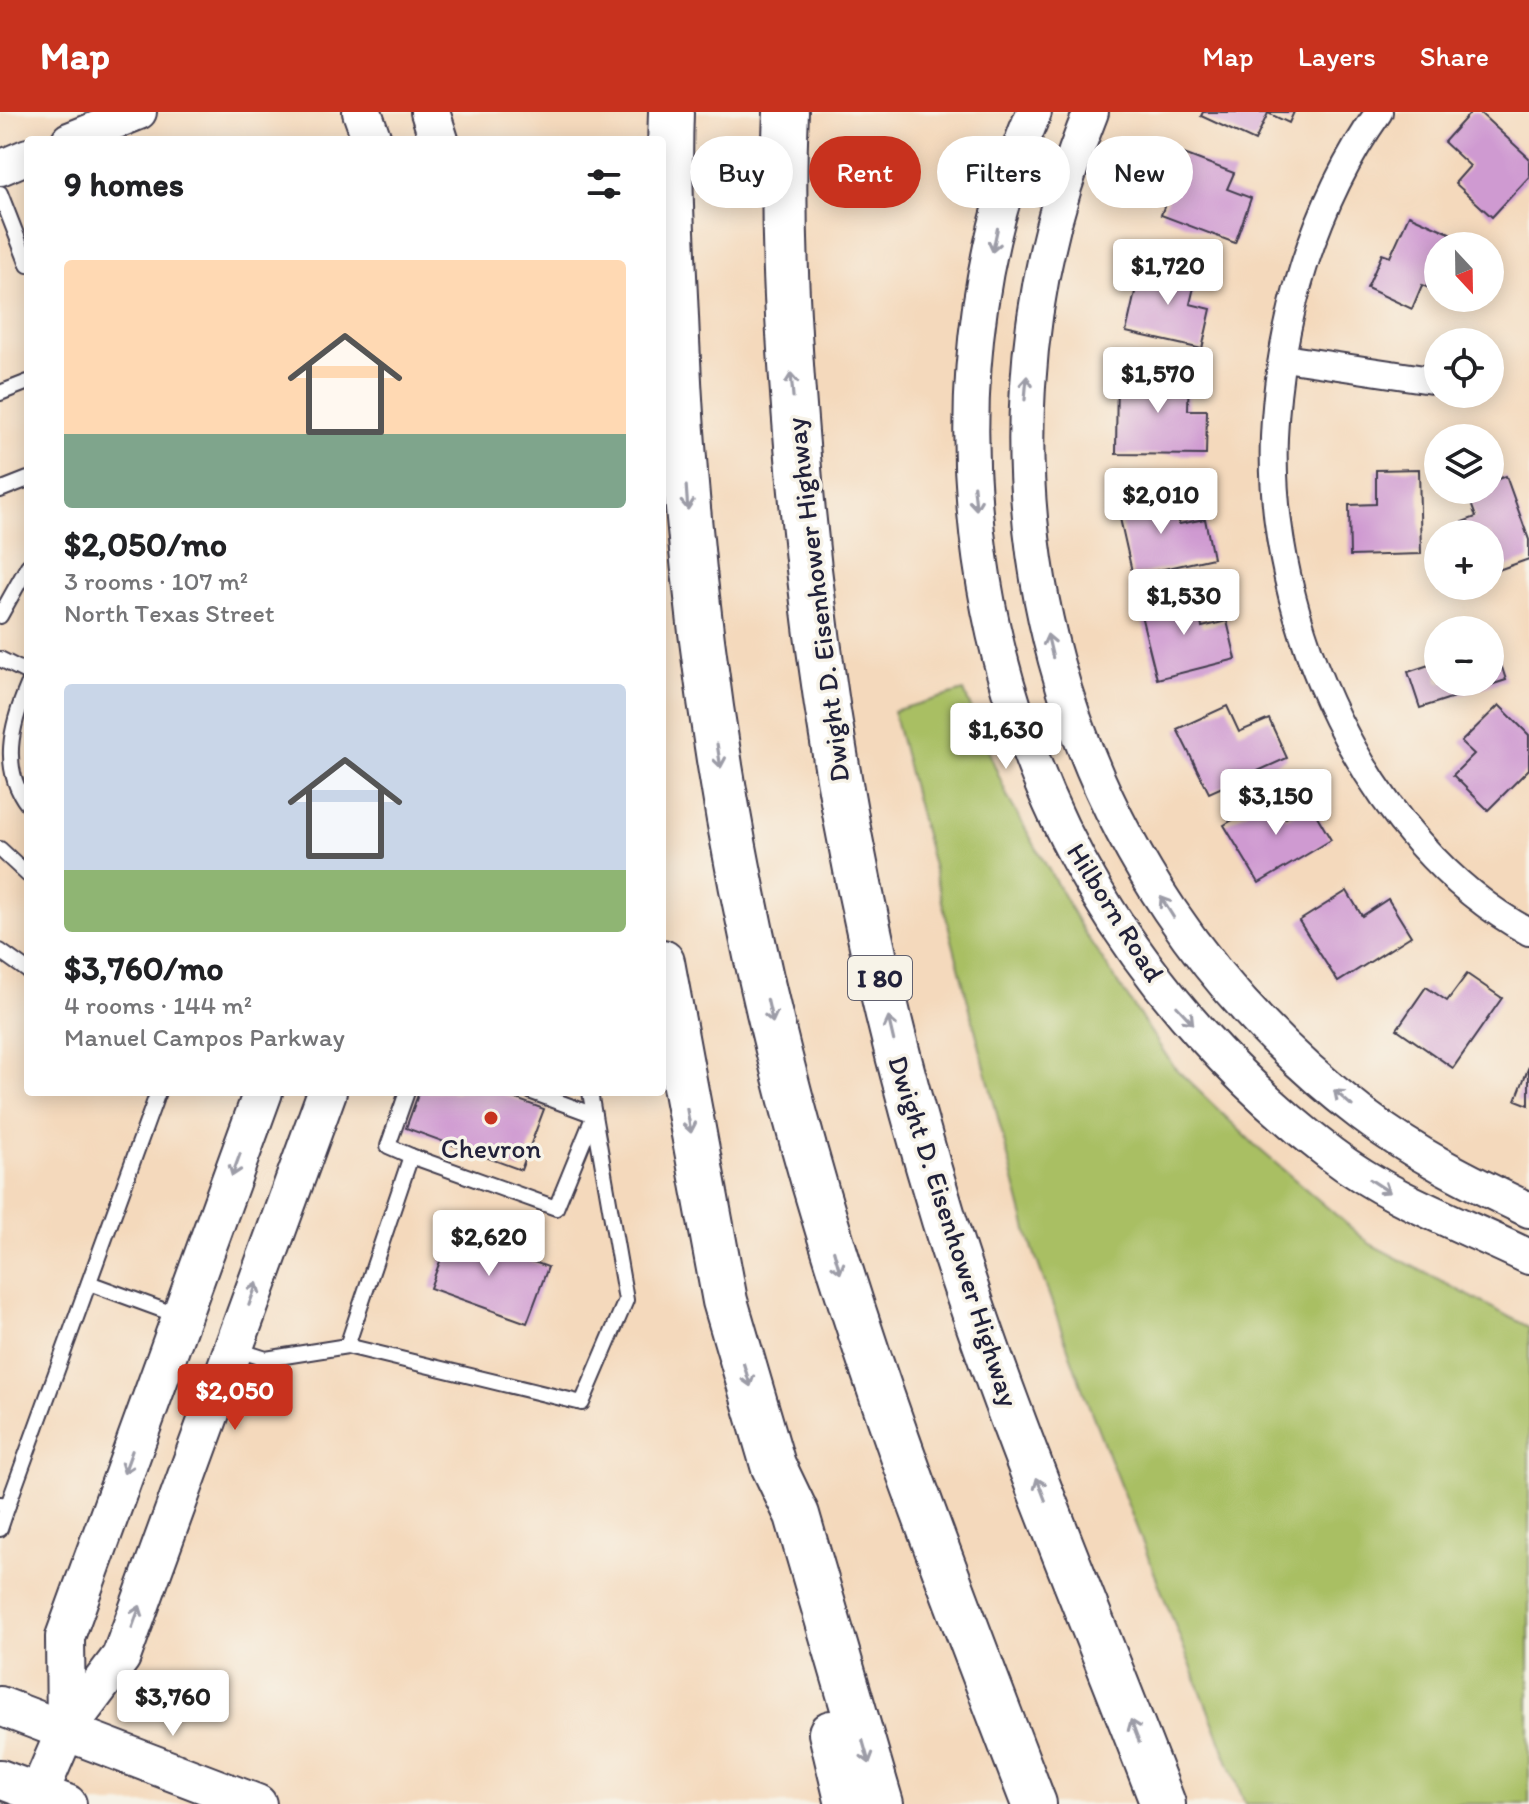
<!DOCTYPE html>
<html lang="en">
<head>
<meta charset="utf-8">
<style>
  :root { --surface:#fff; --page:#f2f2f2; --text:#202124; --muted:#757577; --accent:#c8321e }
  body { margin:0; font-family:Itim,sans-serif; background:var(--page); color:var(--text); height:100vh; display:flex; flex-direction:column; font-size:30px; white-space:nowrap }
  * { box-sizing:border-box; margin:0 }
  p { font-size:26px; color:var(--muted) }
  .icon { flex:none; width:44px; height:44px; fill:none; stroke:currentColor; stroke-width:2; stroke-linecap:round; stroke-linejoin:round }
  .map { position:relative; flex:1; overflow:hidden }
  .panel { position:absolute; left:24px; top:24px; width:642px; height:960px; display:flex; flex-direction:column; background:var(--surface); border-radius:8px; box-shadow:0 4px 20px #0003 }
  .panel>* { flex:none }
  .hud { position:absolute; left:690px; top:24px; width:718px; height:72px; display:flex; gap:16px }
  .needle { width:52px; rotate:158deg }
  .controls { position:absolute; left:1424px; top:120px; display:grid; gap:16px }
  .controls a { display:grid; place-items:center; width:80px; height:80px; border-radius:50%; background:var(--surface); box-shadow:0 4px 20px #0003; font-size:40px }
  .price { position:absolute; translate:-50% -68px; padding:0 18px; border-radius:8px; background:#fff; color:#222; font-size:26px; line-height:52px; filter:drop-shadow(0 2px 4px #0008) }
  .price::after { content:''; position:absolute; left:50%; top:48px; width:24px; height:18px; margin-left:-12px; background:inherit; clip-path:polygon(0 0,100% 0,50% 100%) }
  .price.current { background:var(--accent); color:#fff }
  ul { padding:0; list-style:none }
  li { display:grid; align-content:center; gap:16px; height:424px; padding:0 40px }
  li span { display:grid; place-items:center; height:248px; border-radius:8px; color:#555 }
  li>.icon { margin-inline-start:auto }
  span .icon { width:144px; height:144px; fill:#fffc; stroke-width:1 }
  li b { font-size:34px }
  h2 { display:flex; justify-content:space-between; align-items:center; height:96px; padding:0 40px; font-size:34px }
  .pill { padding:0 28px; border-radius:36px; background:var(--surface); box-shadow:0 4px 20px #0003; font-size:28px; line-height:72px }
  .pill.current { background:var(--accent); color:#fff }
  header { display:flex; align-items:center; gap:48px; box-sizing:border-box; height:112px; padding:0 40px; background:var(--accent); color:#fff }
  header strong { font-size:38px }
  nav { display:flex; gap:44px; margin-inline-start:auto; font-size:28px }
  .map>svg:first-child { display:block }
  .green { fill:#a9bf64; stroke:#667050; stroke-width:2 }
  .building { fill:#cf9ad1 }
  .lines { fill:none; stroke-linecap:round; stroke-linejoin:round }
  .service-casing { stroke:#423d4e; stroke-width:18 }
  .minor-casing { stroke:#423d4e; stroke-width:30 }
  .tertiary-casing { stroke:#423d4e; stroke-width:38 }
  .secondary-casing { stroke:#423d4e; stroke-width:42 }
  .motorway-casing { stroke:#423d4e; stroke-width:48 }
  .service { stroke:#fff; stroke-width:14 }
  .minor { stroke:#fff; stroke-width:26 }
  .tertiary { stroke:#fff; stroke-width:34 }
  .secondary { stroke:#fff; stroke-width:38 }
  .motorway { stroke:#fff; stroke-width:44 }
  .oneway { stroke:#9c9ca7 }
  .poi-dot { fill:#c8321e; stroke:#f7f3e8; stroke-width:3 }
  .labels { text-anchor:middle; stroke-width:7; stroke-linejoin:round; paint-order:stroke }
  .shield { fill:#f7f3e8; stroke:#62616f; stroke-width:2 }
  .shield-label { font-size:26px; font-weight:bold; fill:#22223b }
  .street-label { font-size:28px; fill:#22223b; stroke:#f7f3e8 }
  .poi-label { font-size:28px; fill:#22223b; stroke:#f7f3e8 }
</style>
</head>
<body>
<header>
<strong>Map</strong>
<nav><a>Map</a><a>Layers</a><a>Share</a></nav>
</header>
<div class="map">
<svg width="1529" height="1692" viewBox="0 0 1529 1692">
  <rect width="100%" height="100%" fill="#f7f3e8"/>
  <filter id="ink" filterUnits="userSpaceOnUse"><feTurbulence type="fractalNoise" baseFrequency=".0125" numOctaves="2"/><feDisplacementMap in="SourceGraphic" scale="16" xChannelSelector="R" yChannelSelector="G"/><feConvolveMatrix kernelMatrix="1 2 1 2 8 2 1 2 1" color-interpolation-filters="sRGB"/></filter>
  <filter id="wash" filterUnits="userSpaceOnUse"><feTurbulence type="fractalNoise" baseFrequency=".006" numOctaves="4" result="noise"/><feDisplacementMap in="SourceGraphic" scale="32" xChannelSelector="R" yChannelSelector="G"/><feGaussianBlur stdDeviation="1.8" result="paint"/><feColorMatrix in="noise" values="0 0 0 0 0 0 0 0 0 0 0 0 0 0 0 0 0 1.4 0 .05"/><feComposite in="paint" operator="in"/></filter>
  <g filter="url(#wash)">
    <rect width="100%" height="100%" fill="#f4d9bc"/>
    <path class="green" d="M 964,579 L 1008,686 L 1084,820 L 1174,955 L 1259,1037 L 1370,1132 L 1529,1215 L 1529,1692 L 1245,1692 L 1082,1276 L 1029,1126 L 893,599 Z"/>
    <g id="blocks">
      <g class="building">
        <path d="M 1203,0 L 1294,0 L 1289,11 L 1268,1 L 1255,29 L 1201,4 Z"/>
        <path d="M 1471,0 L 1479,0 L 1529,46 L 1529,65 L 1492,105 L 1455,71 L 1470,54 L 1444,30 Z"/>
        <path d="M 1184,42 L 1234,61 L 1227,77 L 1251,86 L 1235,131 L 1161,103 Z"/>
        <path d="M 1409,103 L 1479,134 L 1438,134 L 1438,180 L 1422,173 L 1412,197 L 1367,176 L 1382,142 L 1390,145 Z"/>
        <path d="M 1142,149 L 1197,162 L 1190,192 L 1211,197 L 1202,237 L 1126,220 Z"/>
        <path d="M 1117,258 L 1189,259 L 1188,298 L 1207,298 L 1206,343 L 1116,342 Z"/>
        <path d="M 1419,357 L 1421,442 L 1350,444 L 1349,393 L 1376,392 L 1376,358 Z"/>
        <path d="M 1506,364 L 1529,428 L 1529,447 L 1490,461 L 1490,422 L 1448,422 L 1446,416 L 1476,405 L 1466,378 L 1490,378 L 1490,370 Z"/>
        <path d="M 1173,381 L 1179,412 L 1205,407 L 1213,446 L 1133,464 L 1117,393 Z"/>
        <path d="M 1194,481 L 1202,515 L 1227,509 L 1236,547 L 1157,567 L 1139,495 Z"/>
        <path d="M 1491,521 L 1506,568 L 1420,596 L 1408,560 L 1438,550 L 1438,570 L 1490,570 Z"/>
        <path d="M 1499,593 L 1529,623 L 1529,657 L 1488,698 L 1453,663 L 1474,642 L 1461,630 Z"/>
        <path d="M 1227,594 L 1239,620 L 1269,607 L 1287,646 L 1209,681 L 1177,617 Z"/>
        <path d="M 1273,684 L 1286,706 L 1310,692 L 1331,728 L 1259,771 L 1224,713 Z"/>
        <path d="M 1347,779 L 1362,804 L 1388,787 L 1411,824 L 1338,870 L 1299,809 Z"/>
        <path d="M 1467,862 L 1502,886 L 1453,956 L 1397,917 L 1426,875 L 1447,889 Z"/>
        <path d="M 1529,954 L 1529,993 L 1516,988 Z"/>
        <path d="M 419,980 L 497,980 L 544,997 L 521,1058 L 406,1016 Z"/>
        <path d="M 451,1120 L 548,1155 L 527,1211 L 430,1176 Z"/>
      </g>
    </g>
  </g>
  <g filter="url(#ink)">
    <use href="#blocks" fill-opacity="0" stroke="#423d4e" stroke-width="2"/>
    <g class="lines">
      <defs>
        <g id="service">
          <path d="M 0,81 L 28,153"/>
          <path d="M 0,281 L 28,270"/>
          <path d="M 0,378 L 28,367"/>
          <path d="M 0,504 L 28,454"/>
          <path d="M 0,547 L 28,561"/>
          <path d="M 28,573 C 11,613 0,657 28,693"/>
          <path d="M 0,737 L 28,763"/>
          <path d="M 0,839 L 28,859"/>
          <path d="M 407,980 L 388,1034 L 411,1044"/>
          <path d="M 89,1171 L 179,1204"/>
          <path d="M 347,1234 L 411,1044 L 556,1096 L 594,1003 L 532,980"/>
          <path d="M 235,1237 L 266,1247 L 347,1234 L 582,1291 L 626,1188 L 590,980"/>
          <path d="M 0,1392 L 8,1393 L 158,980"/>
          <path d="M 0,1417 L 8,1393"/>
        </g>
        <g id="minor">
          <path d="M 1379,0 C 1313,93 1279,211 1274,325 C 1267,506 1365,731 1529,820"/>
          <path d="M 1284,246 L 1438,269"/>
        </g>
        <g id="tertiary">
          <path d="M 1034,0 C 929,246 960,551 1096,779 C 1156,880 1238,971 1331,1042 C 1391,1088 1462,1112 1529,1145"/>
          <path d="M 1091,0 C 944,359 1053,767 1363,1003 C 1414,1042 1472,1071 1529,1098"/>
          <path d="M 69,28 L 139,0"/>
          <path d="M 0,56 L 28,44"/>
        </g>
        <g id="secondary">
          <path d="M 362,0 L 372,28"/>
          <path d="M 430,0 L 439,28"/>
          <path d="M 0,1594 L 257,1692"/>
          <path d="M 66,1618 L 65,1525 L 263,980"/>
          <path d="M 0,1667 L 67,1692"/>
          <path d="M 39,1681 L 66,1618 L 121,1545 L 327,980"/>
        </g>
        <g id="motorway">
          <path d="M 671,0 C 668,76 674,152 677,228 C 688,484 725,740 791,988 C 854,1228 945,1461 1034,1692"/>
          <path d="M 786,0 C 781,111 788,223 797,333 C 818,597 867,855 944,1108 C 1005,1306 1089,1498 1163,1692"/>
          <path d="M 662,850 L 725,1189 L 773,1353 L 797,1403 L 881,1692"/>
          <path d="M 831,1621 L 848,1692"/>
        </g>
      </defs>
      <use href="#service" class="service-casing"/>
      <use href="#minor" class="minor-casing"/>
      <use href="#tertiary" class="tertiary-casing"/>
      <use href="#secondary" class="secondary-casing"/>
      <use href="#motorway" class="motorway-casing"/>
      <use href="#service" class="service"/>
      <use href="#minor" class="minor"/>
      <use href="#tertiary" class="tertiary"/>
      <use href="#secondary" class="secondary"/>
      <use href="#motorway" class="motorway"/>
    </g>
    <defs><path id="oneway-shaft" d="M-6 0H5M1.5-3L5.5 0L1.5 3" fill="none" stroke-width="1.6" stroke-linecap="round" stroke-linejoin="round" transform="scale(2)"/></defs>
    <g class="oneway">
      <use href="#oneway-shaft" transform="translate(995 128) rotate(102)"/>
      <use href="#oneway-shaft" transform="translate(792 273) rotate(-95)"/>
      <use href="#oneway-shaft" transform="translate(1026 276) rotate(-85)"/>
      <use href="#oneway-shaft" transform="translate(687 386) rotate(86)"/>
      <use href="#oneway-shaft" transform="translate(975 386) rotate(84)"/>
      <use href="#oneway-shaft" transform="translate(1050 534) rotate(-103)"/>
      <use href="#oneway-shaft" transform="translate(719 644) rotate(81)"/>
      <use href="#oneway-shaft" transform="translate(1167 795) rotate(-122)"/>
      <use href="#oneway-shaft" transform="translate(770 899) rotate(77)"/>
      <use href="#oneway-shaft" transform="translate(1185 903) rotate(47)"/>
      <use href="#oneway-shaft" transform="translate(891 917) rotate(-103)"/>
      <use href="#oneway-shaft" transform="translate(1343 986) rotate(-139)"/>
      <use href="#oneway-shaft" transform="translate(689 1009) rotate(80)"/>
      <use href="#oneway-shaft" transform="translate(236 1053) rotate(110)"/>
      <use href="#oneway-shaft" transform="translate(1380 1074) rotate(33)"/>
      <use href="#oneway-shaft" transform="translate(837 1150) rotate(74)"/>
      <use href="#oneway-shaft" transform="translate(253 1182) rotate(-70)"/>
      <use href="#oneway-shaft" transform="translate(747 1263) rotate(73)"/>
      <use href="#oneway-shaft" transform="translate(128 1350) rotate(110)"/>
      <use href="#oneway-shaft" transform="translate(1041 1377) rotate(-111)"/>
      <use href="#oneway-shaft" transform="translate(136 1505) rotate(-70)"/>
      <use href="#oneway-shaft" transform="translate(1135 1619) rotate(-111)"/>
      <use href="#oneway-shaft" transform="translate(866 1640) rotate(74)"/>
    </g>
  </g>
  <circle class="poi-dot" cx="491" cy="1006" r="8"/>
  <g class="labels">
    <rect class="shield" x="848" y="844" width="64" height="44" rx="6"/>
    <g class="shield-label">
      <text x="880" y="875">I 80</text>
    </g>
    <g class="street-label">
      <text transform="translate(817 488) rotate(-97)" y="10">Dwight D. Eisenhower Highway</text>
      <text transform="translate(1116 800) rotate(58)" y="10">Hilborn Road</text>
      <text transform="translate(954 1119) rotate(72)" y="10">Dwight D. Eisenhower Highway</text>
    </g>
    <g class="poi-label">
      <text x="491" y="1046">Chevron</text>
    </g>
  </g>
</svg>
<div class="controls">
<a><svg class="needle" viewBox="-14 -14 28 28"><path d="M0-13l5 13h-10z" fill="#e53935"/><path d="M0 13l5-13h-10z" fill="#757577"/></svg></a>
<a><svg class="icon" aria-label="locate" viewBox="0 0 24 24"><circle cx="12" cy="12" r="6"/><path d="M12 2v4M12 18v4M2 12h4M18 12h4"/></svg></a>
<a><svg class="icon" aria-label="layers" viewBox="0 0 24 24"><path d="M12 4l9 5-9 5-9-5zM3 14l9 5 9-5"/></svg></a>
<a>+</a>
<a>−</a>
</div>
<b class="price" style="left:1168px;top:195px">$1,720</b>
<b class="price" style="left:1158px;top:303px">$1,570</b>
<b class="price" style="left:1161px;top:424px">$2,010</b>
<b class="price" style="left:1184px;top:525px">$1,530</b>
<b class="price" style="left:1006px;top:659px">$1,630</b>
<b class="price" style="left:1276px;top:725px">$3,150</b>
<b class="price" style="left:489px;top:1166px">$2,620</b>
<b class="price current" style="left:235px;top:1320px">$2,050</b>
<b class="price" style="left:173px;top:1626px">$3,760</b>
<div class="hud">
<a class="pill">Buy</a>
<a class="pill current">Rent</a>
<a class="pill">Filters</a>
<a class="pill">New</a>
</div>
<section class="panel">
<h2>9 homes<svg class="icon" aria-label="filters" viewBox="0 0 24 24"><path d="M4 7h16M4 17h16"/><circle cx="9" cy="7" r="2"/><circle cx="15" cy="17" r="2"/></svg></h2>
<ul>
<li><span style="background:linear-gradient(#ffd9b3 70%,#7fa58c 0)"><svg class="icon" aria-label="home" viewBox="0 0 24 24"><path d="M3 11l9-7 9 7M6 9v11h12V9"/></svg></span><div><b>$2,050/mo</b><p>3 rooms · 107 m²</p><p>North Texas Street</p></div></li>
<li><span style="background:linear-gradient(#c9d6e8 75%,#8fb573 0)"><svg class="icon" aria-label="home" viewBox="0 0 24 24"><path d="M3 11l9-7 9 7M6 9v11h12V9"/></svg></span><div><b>$3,760/mo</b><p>4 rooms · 144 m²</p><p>Manuel Campos Parkway</p></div></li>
</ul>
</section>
</div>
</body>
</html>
